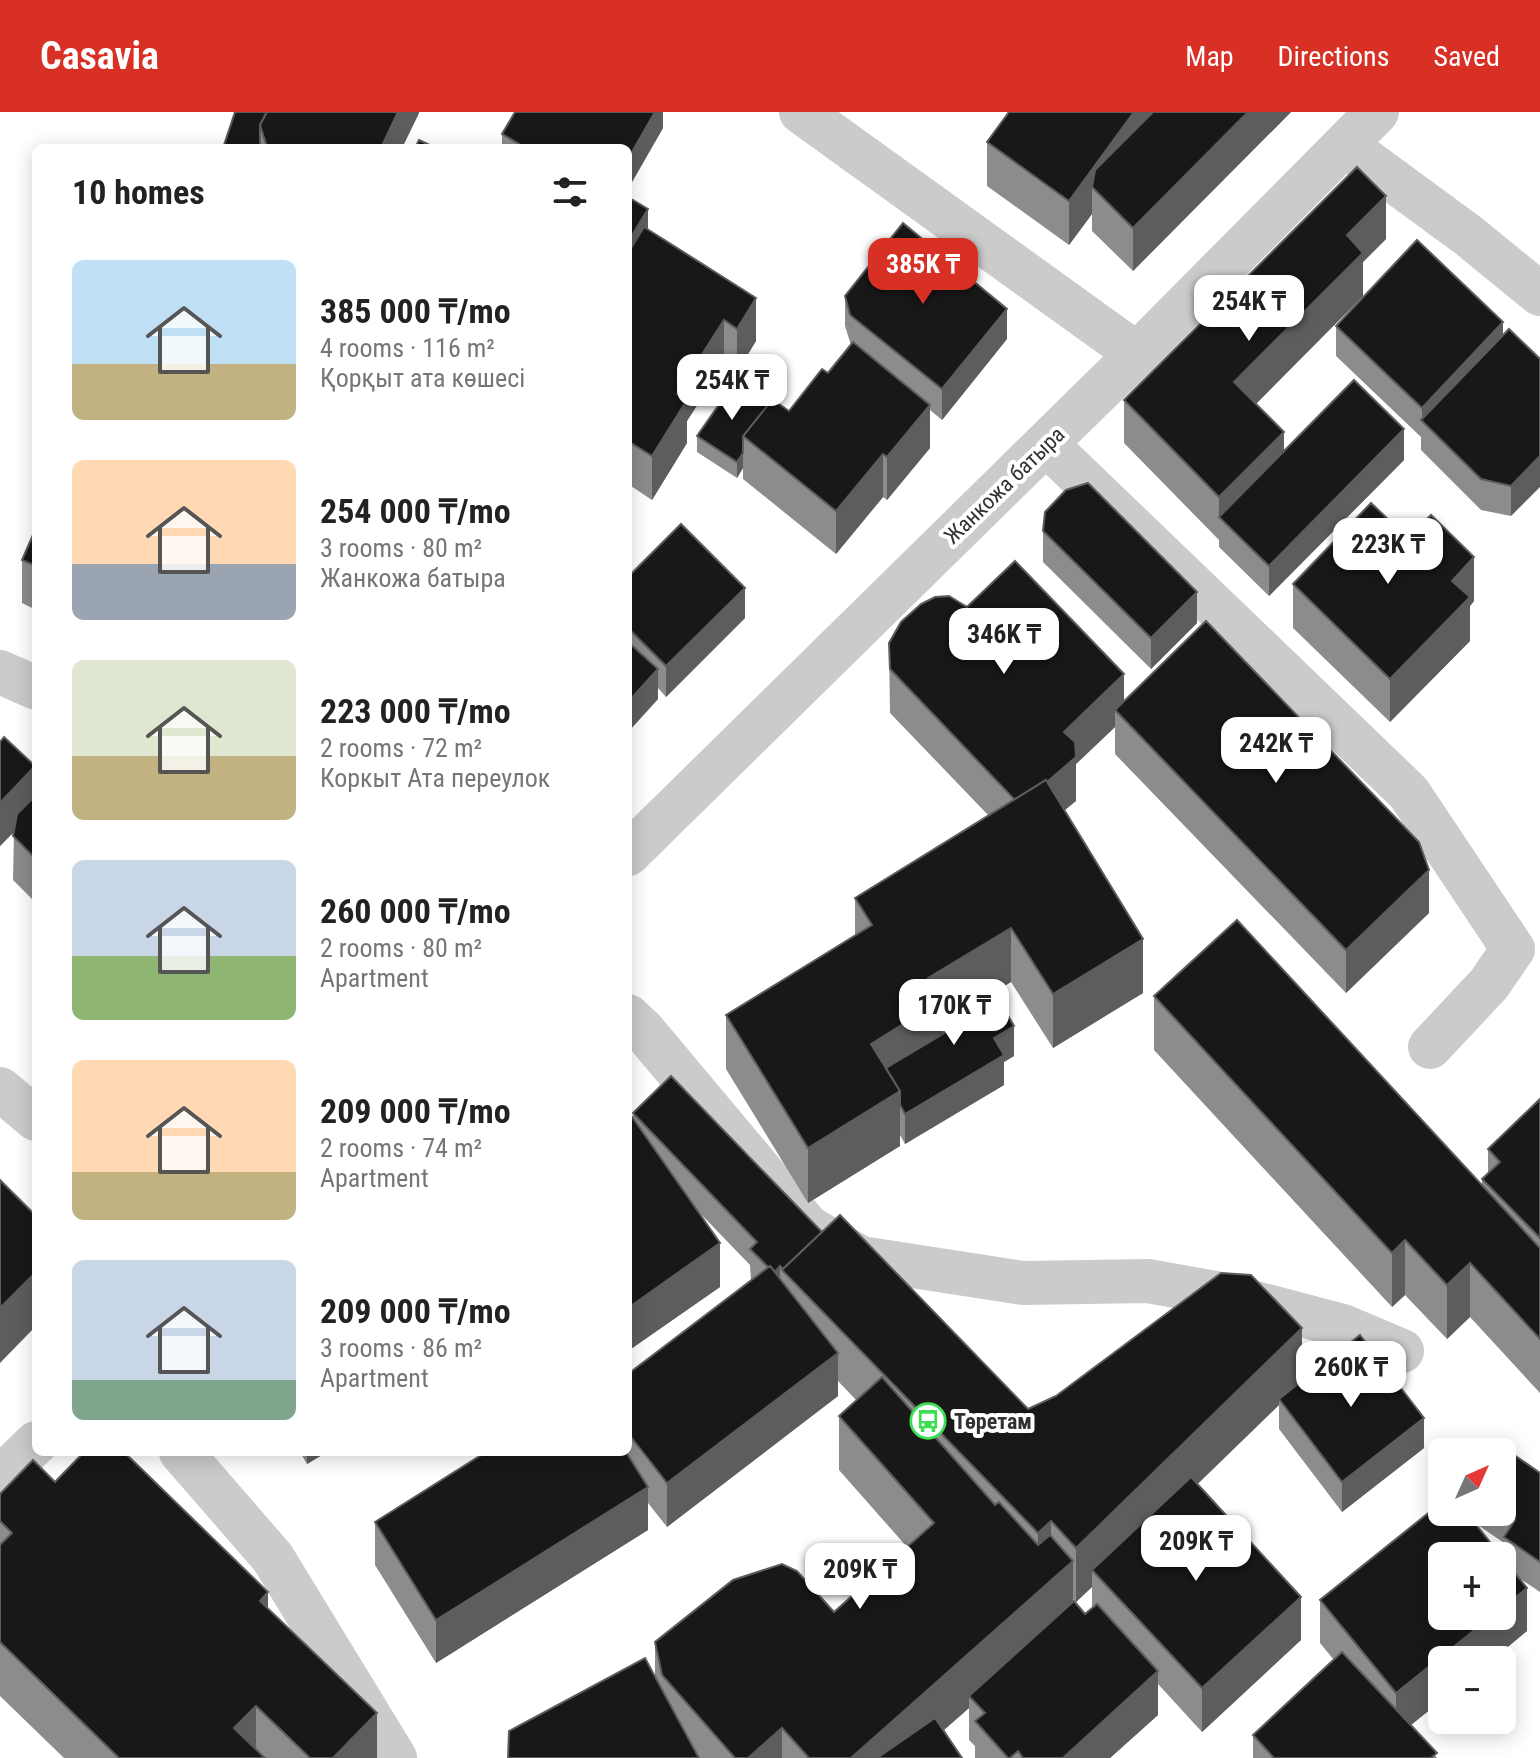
<!DOCTYPE html>
<html lang="en">
<head>
<meta charset="utf-8">
<style>
  :root { --surface:#fff; --page:#f6f6f6; --text:#222; --muted:#767676; --accent:#d93025 }
  body { margin:0; font-family:"Roboto Condensed",sans-serif; background:var(--page); color:var(--text); height:100vh; display:flex; flex-direction:column; font-size:30px; white-space:nowrap }
  * { box-sizing:border-box; margin:0 }
  p { font-size:26px; color:var(--muted) }
  .icon { flex:none; width:44px; height:44px; fill:none; stroke:currentColor; stroke-width:2; stroke-linecap:round; stroke-linejoin:round }
  .map { position:relative; flex:1; overflow:hidden }
  .panel { position:absolute; left:32px; top:32px; width:600px; height:1312px; display:flex; flex-direction:column; background:var(--surface); border-radius:12px; box-shadow:0 4px 20px #0003 }
  .panel>* { flex:none }
  .needle { width:52px; rotate:45deg }
  .buttons { position:absolute; left:1428px; top:1326px; display:grid; gap:16px }
  .buttons a { display:grid; place-items:center; width:88px; height:88px; border-radius:12px; background:var(--surface); box-shadow:0 4px 20px #0003; font-size:40px }
  .price { position:absolute; translate:-50% -68px; padding:0 18px; border-radius:16px; background:#fff; color:#222; font-size:26px; line-height:52px; filter:drop-shadow(0 2px 4px #0008) }
  .price::after { content:''; position:absolute; left:50%; top:48px; width:24px; height:18px; margin-left:-12px; background:inherit; clip-path:polygon(0 0,100% 0,50% 100%) }
  .price.current { background:var(--accent); color:#fff }
  ul { padding:0; list-style:none }
  li { display:flex; align-items:center; gap:24px; height:200px; padding:0 40px }
  li span { display:grid; place-items:center; flex:none; width:224px; height:160px; border-radius:12px; color:#555 }
  li>.icon { margin-inline-start:auto }
  span .icon { width:96px; height:96px; fill:#fffc; stroke-width:1 }
  li b { font-size:34px }
  h2 { display:flex; justify-content:space-between; align-items:center; height:96px; padding:0 40px; font-size:34px }
  header { display:flex; align-items:center; gap:48px; box-sizing:border-box; height:112px; padding:0 40px; background:var(--accent); color:#fff }
  header strong { font-size:38px }
  nav { display:flex; gap:44px; margin-inline-start:auto; font-size:28px }
  .map>svg:first-child { display:block }
  .lines { fill:none; stroke-linecap:round; stroke-linejoin:round }
  .minor { stroke:#cbcbcb; stroke-width:44 }
  .wall { fill:#8c8c8c; fill-rule:evenodd }
  .shaded-wall { fill:#5d5d5d }
  .building { fill:#181818; stroke:#5d5d5d; stroke-width:2 }
  .labels { text-anchor:middle; stroke-width:8; stroke-linejoin:round; paint-order:stroke }
  .street-label { font-size:22px; fill:#313131; stroke:#fff }
  .poi-label { font-size:22px; font-weight:bold; fill:#313131; stroke:#fff; text-anchor:start }
</style>
</head>
<body>
<header>
<strong>Casavia</strong>
<nav><a>Map</a><a>Directions</a><a>Saved</a></nav>
</header>
<div class="map">
<svg width="1540" height="1646" viewBox="0 0 1540 1646">
  <rect width="100%" height="100%" fill="#fff"/>
  <g class="lines">
    <g class="minor">
      <path d="M 801,0 L 1137,242"/>
      <path d="M 1345,33 L 1469,124 L 1540,182"/>
      <path d="M 1046,332 L 1409,681 L 1513,837 L 1489,872 L 1430,935"/>
      <path d="M 0,560 L 36,576"/>
      <path d="M 628,742 L 1137,242 L 1377,0"/>
      <path d="M 628,904 L 643,918 L 808,1115 L 861,1146 L 1023,1171 L 1148,1169 L 1221,1182 L 1343,1214 L 1402,1239"/>
      <path d="M 0,977 L 36,1007"/>
      <path d="M 181,1340 L 273,1446 L 395,1646"/>
      <path d="M 0,1366 L 36,1331"/>
    </g>
  </g>
  <g class="wall">
    <path d="M 235,0 L 419,0 L 419,1 L 402,36 L 223,36 Z"/>
    <path d="M 663,0 L 663,16 L 628,77 L 628,36 L 502,36 L 502,22 Z"/>
    <path d="M 1009,0 L 1291,0 L 1133,159 L 1092,119 L 1092,102 L 1069,133 L 987,74 L 987,30 Z"/>
    <path d="M 628,85 L 648,118 L 756,229 L 737,260 L 724,251 L 687,309 L 687,331 L 652,388 L 628,372 Z"/>
    <path d="M 1386,127 L 1363,150 L 1363,184 L 1256,292 L 1284,339 L 1404,348 L 1269,484 L 1219,435 L 1219,428 L 1124,331 L 1124,288 Z"/>
    <path d="M 845,184 L 1007,227 L 942,308 L 930,298 L 930,336 L 887,388 L 883,385 L 836,442 L 743,367 L 743,356 L 737,366 L 697,340 L 697,324 L 768,293 L 789,299 L 828,261 L 851,233 L 845,214 Z"/>
    <path d="M 1336,214 L 1503,224 L 1540,247 L 1511,404 L 1481,398 L 1421,338 L 1421,325 L 1336,244 Z"/>
    <path d="M 36,416 L 36,498 L 22,491 L 22,448 Z"/>
    <path d="M 1043,419 L 1197,511 L 1151,557 L 1043,450 Z"/>
    <path d="M 628,465 L 745,506 L 666,585 L 658,576 L 658,587 L 628,620 Z"/>
    <path d="M 1293,472 L 1474,489 L 1470,494 L 1470,529 L 1390,610 L 1293,516 Z"/>
    <path d="M 889,531 L 1124,589 L 1429,801 L 1346,881 L 1115,642 L 1115,615 L 1076,652 L 1076,689 L 1064,698 L 1143,881 L 1053,936 L 1011,870 L 994,880 L 1014,944 L 1004,950 L 1004,973 L 905,1032 L 900,1023 L 900,1034 L 808,1091 L 726,957 L 726,903 L 855,823 L 855,786 L 989,704 L 890,601 Z"/>
    <path d="M 0,630 L 35,684 L 36,683 L 36,791 L 13,768 L 14,720 L 0,734 Z"/>
    <path d="M 1154,884 L 1482,1074 L 1482,1067 L 1488,1061 L 1488,1037 L 1540,987 L 1540,1281 L 1470,1205 L 1447,1227 L 1405,1183 L 1392,1195 L 1154,938 Z"/>
    <path d="M 628,999 L 633,1006 L 633,1001 L 822,1120 L 1028,1297 L 1302,1268 L 1424,1336 L 1342,1400 L 1279,1317 L 1279,1293 L 1197,1372 L 1301,1528 L 1202,1620 L 1158,1572 L 1158,1603 L 1110,1646 L 975,1646 L 975,1634 L 969,1628 L 969,1596 L 944,1618 L 962,1646 L 508,1646 L 655,1565 L 655,1530 L 834,1500 L 907,1435 L 839,1358 L 839,1304 L 856,1288 L 838,1269 L 838,1284 L 667,1415 L 648,1391 L 648,1418 L 436,1551 L 375,1453 L 375,1410 L 486,1340 L 628,1340 L 628,1262 L 751,1168 L 750,1153 L 696,1097 L 720,1175 L 628,1239 ZM 1092,1475 L 1092,1496 L 1085,1502 L 1073,1489 L 1073,1487 L 1076,1490 Z"/>
    <path d="M 300,1340 L 327,1340 L 307,1352 Z"/>
    <path d="M 1540,1361 L 1540,1480 L 1519,1466 L 1527,1519 L 1492,1548 L 1442,1548 L 1442,1588 L 1411,1613 L 1437,1646 L 1253,1646 L 1253,1623 L 1334,1548 L 1320,1531 L 1320,1488 L 1466,1400 L 1502,1400 ZM 1475,1411 L 1504,1431 L 1504,1447 Z"/>
    <path d="M 55,1370 L 268,1496 L 377,1646 L 64,1646 L 0,1584 L 0,1382 Z"/>
  </g>
  <g class="shaded-wall">
    <path d="M 398,0 L 419,0 L 419,1 L 402,36 L 381,36 Z"/>
    <path d="M 655,0 L 663,0 L 663,16 L 628,77 L 628,47 Z"/>
    <path d="M 1134,0 L 1151,0 L 1151,21 L 1092,75 L 1092,102 L 1069,133 L 1069,89 Z"/>
    <path d="M 1248,0 L 1291,0 L 1133,159 L 1133,116 Z"/>
    <path d="M 1386,84 L 1386,127 L 1363,150 L 1363,184 L 1234,314 L 1234,270 L 1347,123 Z"/>
    <path d="M 648,97 L 648,128 L 628,161 L 628,130 Z"/>
    <path d="M 756,186 L 756,229 L 737,260 L 737,217 Z"/>
    <path d="M 1007,197 L 1007,227 L 942,308 L 942,277 Z"/>
    <path d="M 724,208 L 724,251 L 687,309 L 687,331 L 652,388 L 652,344 L 677,282 Z"/>
    <path d="M 1503,210 L 1503,240 L 1422,309 L 1422,296 Z"/>
    <path d="M 930,293 L 930,336 L 887,388 L 887,345 Z"/>
    <path d="M 1404,317 L 1404,348 L 1269,484 L 1269,454 Z"/>
    <path d="M 1284,320 L 1284,364 L 1219,405 L 1219,385 Z"/>
    <path d="M 743,341 L 743,356 L 737,366 L 737,350 Z"/>
    <path d="M 883,342 L 883,385 L 836,442 L 836,399 Z"/>
    <path d="M 1540,344 L 1540,375 L 1511,404 L 1511,374 Z"/>
    <path d="M 1474,445 L 1474,489 L 1470,494 L 1470,529 L 1390,610 L 1390,567 L 1452,469 Z"/>
    <path d="M 745,476 L 745,506 L 666,585 L 666,554 Z"/>
    <path d="M 1197,480 L 1197,511 L 1151,557 L 1151,526 Z"/>
    <path d="M 658,557 L 658,587 L 628,620 L 628,590 Z"/>
    <path d="M 1124,562 L 1124,606 L 1115,598 L 1115,615 L 1076,652 L 1076,689 L 1031,726 L 1014,730 L 1014,687 L 1064,620 Z"/>
    <path d="M 35,654 L 35,698 L 0,734 L 0,691 Z"/>
    <path d="M 1429,758 L 1429,801 L 1346,881 L 1346,838 Z"/>
    <path d="M 1011,816 L 1011,870 L 948,908 L 942,897 L 942,943 L 880,959 L 871,932 L 928,866 Z"/>
    <path d="M 1143,827 L 1143,881 L 1053,936 L 1053,882 Z"/>
    <path d="M 1014,914 L 1014,944 L 1004,950 L 1004,973 L 905,1032 L 905,1002 L 994,926 Z"/>
    <path d="M 900,979 L 900,1034 L 808,1091 L 808,1036 Z"/>
    <path d="M 1405,1128 L 1405,1183 L 1392,1195 L 1392,1141 Z"/>
    <path d="M 720,1131 L 720,1175 L 628,1239 L 628,1196 Z"/>
    <path d="M 1470,1151 L 1470,1205 L 1447,1227 L 1447,1173 Z"/>
    <path d="M 780,1154 L 780,1185 L 774,1161 Z"/>
    <path d="M 36,1160 L 36,1214 L 0,1251 L 0,1196 Z"/>
    <path d="M 1302,1216 L 1302,1270 L 1279,1287 L 1279,1293 L 1100,1467 L 1092,1458 L 1092,1475 L 1076,1490 L 1076,1436 Z"/>
    <path d="M 838,1241 L 838,1284 L 667,1415 L 667,1371 Z"/>
    <path d="M 1424,1306 L 1424,1336 L 1342,1400 L 1342,1370 Z"/>
    <path d="M 307,1340 L 327,1340 L 307,1352 Z"/>
    <path d="M 648,1375 L 648,1418 L 436,1551 L 436,1508 Z"/>
    <path d="M 1051,1409 L 1051,1463 L 1038,1475 L 1038,1421 Z"/>
    <path d="M 1073,1449 L 1073,1503 L 969,1584 L 969,1596 L 912,1646 L 851,1646 Z"/>
    <path d="M 1527,1476 L 1527,1519 L 1492,1548 L 1442,1548 L 1442,1588 L 1396,1625 L 1396,1581 L 1492,1504 L 1502,1504 L 1502,1496 Z"/>
    <path d="M 268,1480 L 268,1535 L 260,1489 Z"/>
    <path d="M 1301,1485 L 1301,1528 L 1202,1620 L 1202,1576 Z"/>
    <path d="M 1158,1559 L 1158,1603 L 1110,1646 L 1063,1646 Z"/>
    <path d="M 256,1594 L 256,1646 L 234,1616 Z"/>
    <path d="M 377,1601 L 377,1646 L 333,1646 Z"/>
    <path d="M 782,1616 L 782,1646 L 748,1646 Z"/>
  </g>
  <g class="building">
    <path d="M 235,0 L 267,0 L 260,13 L 260,36 L 223,36 Z"/>
    <path d="M 267,0 L 398,0 L 381,36 L 270,36 L 266,32 L 260,13 Z"/>
    <path d="M 515,0 L 655,0 L 628,47 L 628,36 L 526,36 L 502,22 Z"/>
    <path d="M 1009,0 L 1134,0 L 1069,89 L 987,30 Z"/>
    <path d="M 1153,0 L 1248,0 L 1133,116 L 1092,75 L 1095,58 Z"/>
    <path d="M 419,28 L 436,36 L 415,36 Z"/>
    <path d="M 1357,55 L 1386,84 L 1347,123 L 1363,141 L 1234,270 L 1284,320 L 1219,385 L 1124,288 Z"/>
    <path d="M 628,85 L 648,97 L 628,130 Z"/>
    <path d="M 903,111 L 1007,197 L 942,277 L 850,203 L 845,184 Z"/>
    <path d="M 644,115 L 756,186 L 737,217 L 724,208 L 677,282 L 687,288 L 652,344 L 628,329 L 628,141 Z"/>
    <path d="M 1417,128 L 1503,210 L 1422,296 L 1336,214 Z"/>
    <path d="M 1509,217 L 1540,247 L 1540,344 L 1511,374 L 1481,367 L 1421,308 Z"/>
    <path d="M 853,230 L 930,293 L 887,345 L 883,342 L 836,399 L 743,324 L 772,287 L 789,299 L 822,257 L 828,261 Z"/>
    <path d="M 1354,268 L 1404,317 L 1269,454 L 1219,405 Z"/>
    <path d="M 734,271 L 768,293 L 743,324 L 743,341 L 737,350 L 697,324 Z"/>
    <path d="M 1088,371 L 1197,480 L 1151,526 L 1043,419 L 1045,400 L 1066,378 Z"/>
    <path d="M 1371,391 L 1408,426 L 1431,403 L 1474,445 L 1452,469 L 1470,485 L 1390,567 L 1293,472 Z"/>
    <path d="M 681,412 L 745,476 L 666,554 L 628,516 L 628,465 Z"/>
    <path d="M 36,416 L 36,454 L 22,448 Z"/>
    <path d="M 1015,449 L 1124,562 L 1064,620 L 1075,630 L 1076,645 L 1047,670 L 1046,668 L 1018,686 L 1014,687 L 890,557 L 889,531 L 901,510 L 921,492 L 935,485 L 949,484 L 967,495 Z"/>
    <path d="M 1206,509 L 1419,730 L 1429,758 L 1346,838 L 1115,598 Z"/>
    <path d="M 628,530 L 658,557 L 628,590 Z"/>
    <path d="M 4,625 L 35,654 L 0,691 L 0,630 Z"/>
    <path d="M 1046,668 L 1143,827 L 1053,882 L 1011,816 L 928,866 L 942,888 L 871,932 L 900,979 L 808,1036 L 726,903 L 872,813 L 855,786 Z"/>
    <path d="M 36,683 L 36,747 L 13,724 L 17,702 Z"/>
    <path d="M 1237,808 L 1540,1136 L 1540,1227 L 1470,1151 L 1447,1173 L 1405,1128 L 1392,1141 L 1154,884 Z"/>
    <path d="M 986,866 L 1014,914 L 994,926 L 1004,943 L 905,1002 L 900,993 L 900,979 L 886,956 L 953,916 L 942,897 L 942,893 Z"/>
    <path d="M 671,964 L 822,1120 L 783,1157 L 780,1154 L 775,1160 L 770,1154 L 768,1155 L 750,1137 L 757,1130 L 633,1001 Z"/>
    <path d="M 1540,987 L 1540,1126 L 1482,1067 L 1500,1050 L 1488,1037 Z"/>
    <path d="M 628,999 L 720,1131 L 628,1196 Z"/>
    <path d="M 0,1068 L 36,1104 L 36,1160 L 0,1196 Z"/>
    <path d="M 840,1103 L 1028,1297 L 1056,1284 L 1221,1161 L 1251,1163 L 1302,1216 L 1076,1436 L 1051,1409 L 1038,1421 L 782,1158 Z"/>
    <path d="M 770,1154 L 838,1241 L 667,1371 L 628,1321 L 628,1262 Z"/>
    <path d="M 1360,1223 L 1424,1306 L 1342,1370 L 1279,1287 Z"/>
    <path d="M 882,1265 L 995,1393 L 999,1390 L 1038,1433 L 1050,1423 L 1073,1449 L 851,1646 L 809,1646 L 782,1616 L 748,1646 L 735,1646 L 662,1563 L 655,1530 L 733,1468 L 782,1452 L 797,1459 L 834,1500 L 934,1411 L 839,1304 Z"/>
    <path d="M 1497,1331 L 1540,1361 L 1540,1450 L 1504,1425 L 1515,1408 L 1502,1400 L 1502,1340 L 1490,1340 Z"/>
    <path d="M 84,1340 L 124,1340 L 268,1480 L 260,1489 L 377,1601 L 333,1646 L 310,1646 L 256,1594 L 234,1616 L 265,1646 L 119,1646 L 0,1530 L 0,1433 L 12,1421 L 0,1409 L 0,1382 L 33,1348 L 55,1370 Z"/>
    <path d="M 486,1340 L 626,1340 L 648,1375 L 436,1508 L 375,1410 Z"/>
    <path d="M 1191,1365 L 1301,1485 L 1202,1576 L 1092,1458 Z"/>
    <path d="M 1442,1390 L 1442,1400 L 1466,1400 L 1501,1444 L 1442,1444 L 1442,1504 L 1492,1504 L 1396,1581 L 1320,1488 Z"/>
    <path d="M 1502,1445 L 1527,1476 L 1502,1496 Z"/>
    <path d="M 1074,1489 L 1085,1502 L 1097,1492 L 1158,1559 L 1063,1646 L 1023,1646 L 1018,1639 L 1010,1646 L 1008,1646 L 975,1609 L 985,1601 L 969,1584 Z"/>
    <path d="M 1342,1540 L 1437,1641 L 1431,1646 L 1274,1646 L 1253,1623 Z"/>
    <path d="M 645,1546 L 699,1646 L 508,1646 L 509,1619 Z"/>
    <path d="M 935,1606 L 962,1646 L 877,1646 Z"/>
  </g>
  <defs>
    <symbol id="bus-ring" viewBox="-11 -11 22 22"><circle r="9.5" fill="#fff" stroke="#3fdd53" stroke-width="1.5"/><path d="M-5-6H5V4H4V6H2V4H-2V6H-4V4H-5ZM-3.5-4V0h7V-4ZM-3.5 1.2v1.5H-2V1.2ZM2 1.2v1.5H3.5V1.2Z" fill="#3fdd53"/></symbol>
  </defs>
  <g fill-rule="evenodd">
    <use href="#bus-ring" x="908" y="1289" width="40" height="40"/>
  </g>
  <g class="labels">
    <g class="street-label">
      <text transform="translate(1004 373) rotate(-44)" y="8">Жанкожа батыра</text>
    </g>
    <g class="poi-label">
      <text x="954" y="1317">Төретам</text>
    </g>
  </g>
</svg>
<div class="buttons">
<a><svg class="needle" viewBox="-14 -14 28 28"><path d="M0-13l5 13h-10z" fill="#e53935"/><path d="M0 13l5-13h-10z" fill="#767676"/></svg></a>
<a>+</a>
<a>−</a>
</div>
<b class="price current" style="left:923px;top:194px">385K ₸</b>
<b class="price" style="left:1249px;top:231px">254K ₸</b>
<b class="price" style="left:732px;top:310px">254K ₸</b>
<b class="price" style="left:1388px;top:474px">223K ₸</b>
<b class="price" style="left:1004px;top:564px">346K ₸</b>
<b class="price" style="left:1276px;top:673px">242K ₸</b>
<b class="price" style="left:954px;top:935px">170K ₸</b>
<b class="price" style="left:1351px;top:1297px">260K ₸</b>
<b class="price" style="left:1196px;top:1471px">209K ₸</b>
<b class="price" style="left:860px;top:1499px">209K ₸</b>
<section class="panel">
<h2>10 homes<svg class="icon" aria-label="filters" viewBox="0 0 24 24"><path d="M4 7h16M4 17h16"/><circle cx="9" cy="7" r="2"/><circle cx="15" cy="17" r="2"/></svg></h2>
<ul>
<li><span style="background:linear-gradient(#bfe0f5 65%,#c2b280 0)"><svg class="icon" aria-label="home" viewBox="0 0 24 24"><path d="M3 11l9-7 9 7M6 9v11h12V9"/></svg></span><div><b>385 000 ₸/mo</b><p>4 rooms · 116 m²</p><p>Қорқыт ата көшесі</p></div></li>
<li><span style="background:linear-gradient(#ffd9b3 65%,#9aa5b1 0)"><svg class="icon" aria-label="home" viewBox="0 0 24 24"><path d="M3 11l9-7 9 7M6 9v11h12V9"/></svg></span><div><b>254 000 ₸/mo</b><p>3 rooms · 80 m²</p><p>Жанкожа батыра</p></div></li>
<li><span style="background:linear-gradient(#dfe7d0 60%,#c2b280 0)"><svg class="icon" aria-label="home" viewBox="0 0 24 24"><path d="M3 11l9-7 9 7M6 9v11h12V9"/></svg></span><div><b>223 000 ₸/mo</b><p>2 rooms · 72 m²</p><p>Коркыт Ата переулок</p></div></li>
<li><span style="background:linear-gradient(#c9d6e8 60%,#8fb573 0)"><svg class="icon" aria-label="home" viewBox="0 0 24 24"><path d="M3 11l9-7 9 7M6 9v11h12V9"/></svg></span><div><b>260 000 ₸/mo</b><p>2 rooms · 80 m²</p><p>Apartment</p></div></li>
<li><span style="background:linear-gradient(#ffd9b3 70%,#c2b280 0)"><svg class="icon" aria-label="home" viewBox="0 0 24 24"><path d="M3 11l9-7 9 7M6 9v11h12V9"/></svg></span><div><b>209 000 ₸/mo</b><p>2 rooms · 74 m²</p><p>Apartment</p></div></li>
<li><span style="background:linear-gradient(#c9d6e8 75%,#7fa58c 0)"><svg class="icon" aria-label="home" viewBox="0 0 24 24"><path d="M3 11l9-7 9 7M6 9v11h12V9"/></svg></span><div><b>209 000 ₸/mo</b><p>3 rooms · 86 m²</p><p>Apartment</p></div></li>
</ul>
</section>
</div>
</body>
</html>
